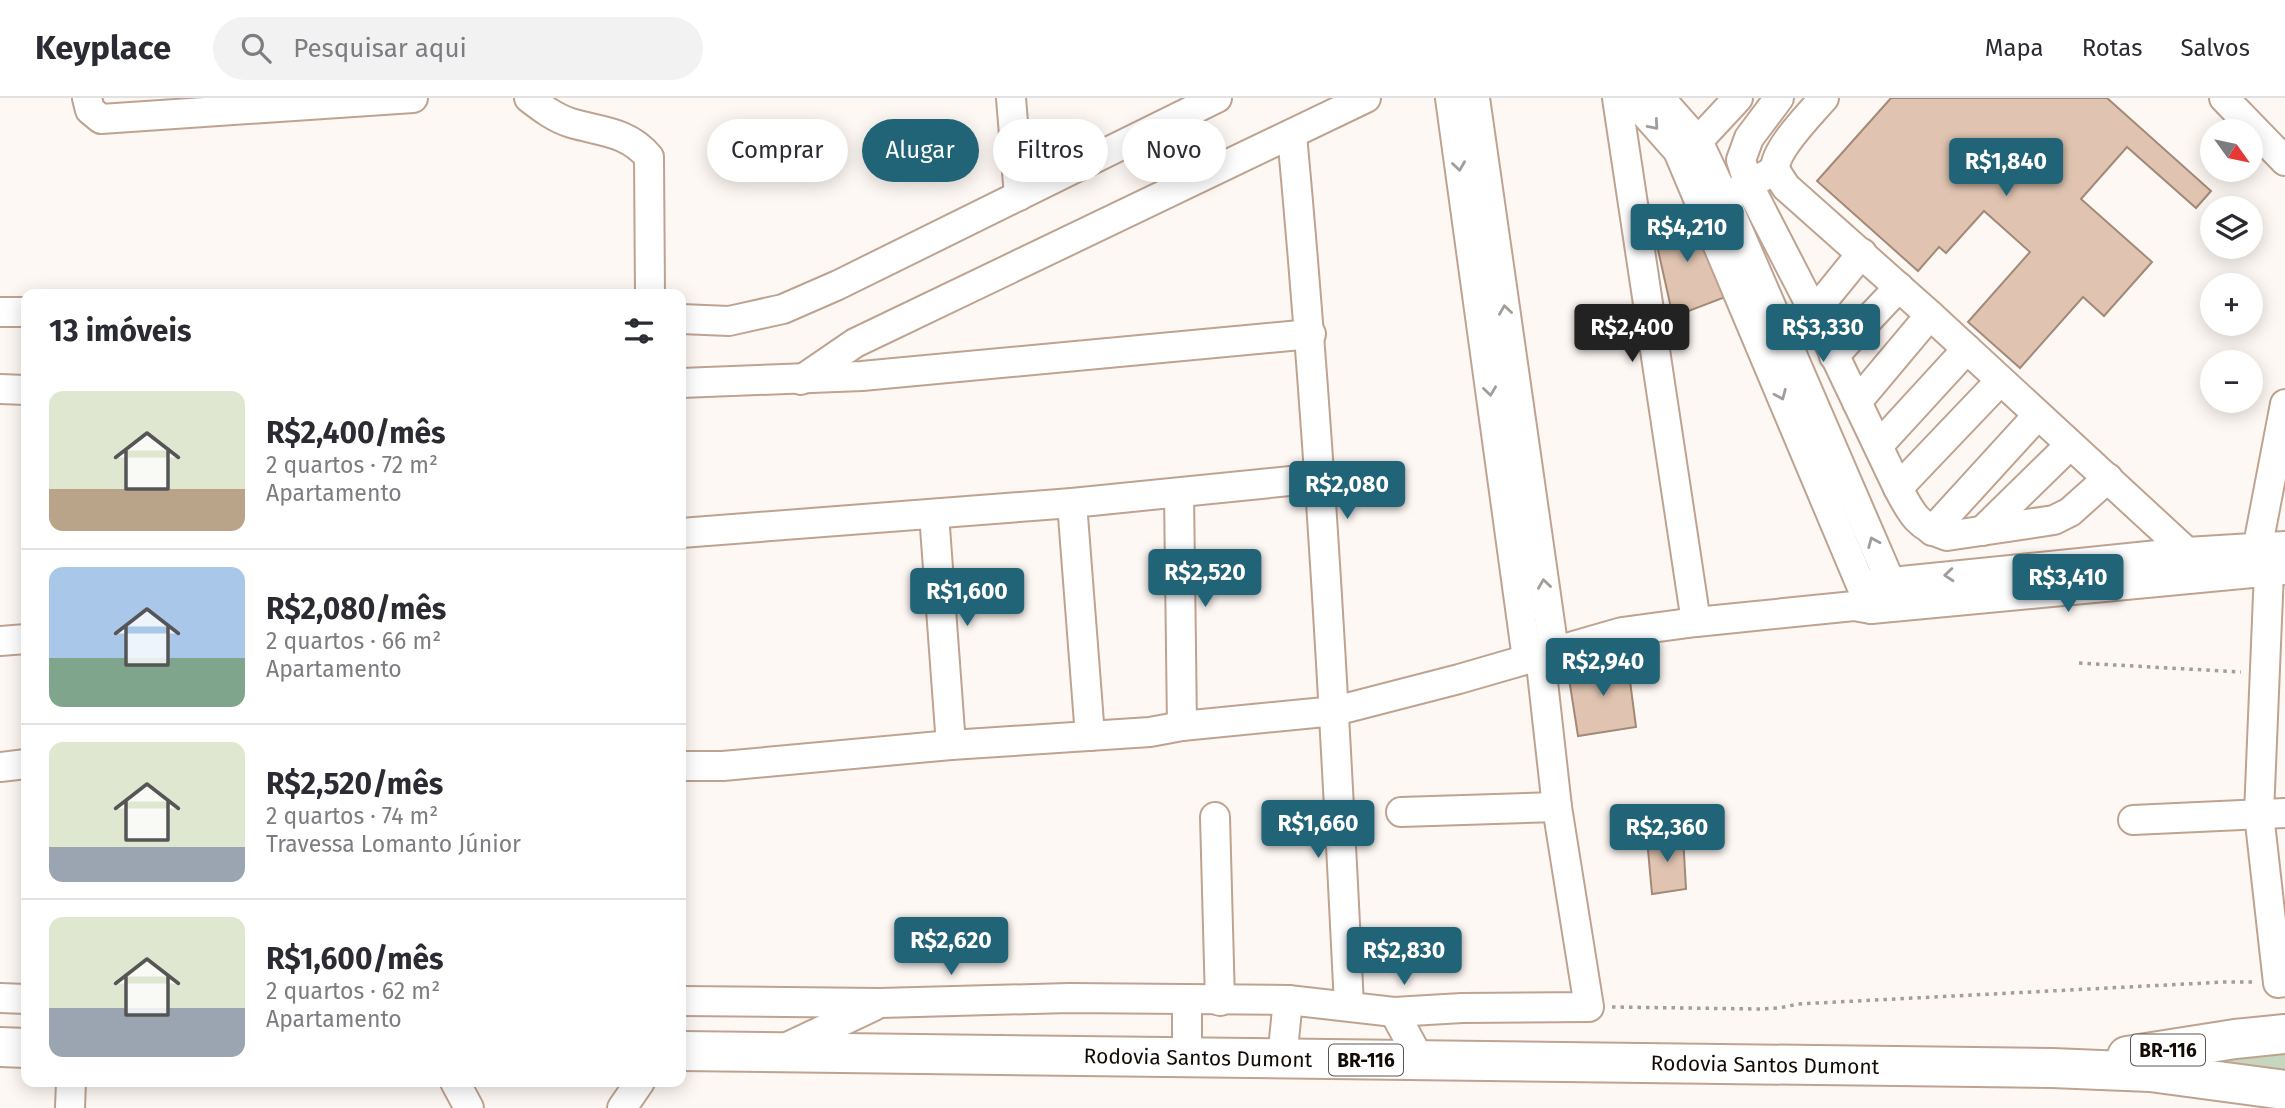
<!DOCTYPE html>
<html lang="pt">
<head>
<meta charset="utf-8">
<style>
  :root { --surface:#fff; --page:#f2f2f3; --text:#2b2b33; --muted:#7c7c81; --line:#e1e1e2; --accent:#216377 }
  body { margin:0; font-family:"Fira Sans",sans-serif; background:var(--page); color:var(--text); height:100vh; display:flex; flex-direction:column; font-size:26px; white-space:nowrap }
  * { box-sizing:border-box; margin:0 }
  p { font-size:23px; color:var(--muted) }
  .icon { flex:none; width:38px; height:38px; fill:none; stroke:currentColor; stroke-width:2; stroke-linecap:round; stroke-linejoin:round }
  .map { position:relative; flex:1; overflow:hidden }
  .panel { position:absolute; left:21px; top:191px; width:665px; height:798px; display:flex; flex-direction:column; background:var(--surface); border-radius:14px; box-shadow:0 4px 18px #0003 }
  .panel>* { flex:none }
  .top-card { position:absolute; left:707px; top:21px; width:665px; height:63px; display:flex; gap:14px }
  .needle { width:46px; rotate:123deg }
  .fabs { position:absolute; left:2200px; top:21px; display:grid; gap:14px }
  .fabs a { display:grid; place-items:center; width:63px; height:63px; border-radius:50%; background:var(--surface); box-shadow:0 4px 18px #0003; font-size:35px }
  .price { position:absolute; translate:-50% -60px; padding:0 16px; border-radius:7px; background:var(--accent); color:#fff; font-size:23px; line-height:46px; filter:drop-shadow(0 2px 4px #0008) }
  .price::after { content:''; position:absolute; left:50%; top:42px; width:21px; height:16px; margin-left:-10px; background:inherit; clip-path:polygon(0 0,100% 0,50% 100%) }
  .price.on { background:#222; color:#fff }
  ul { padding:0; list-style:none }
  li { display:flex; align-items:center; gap:21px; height:175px; padding:0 28px }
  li+li { border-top:2px solid var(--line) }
  li span { display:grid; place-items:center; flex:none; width:196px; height:140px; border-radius:14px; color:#555 }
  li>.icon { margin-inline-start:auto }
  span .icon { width:84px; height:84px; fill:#fffc; stroke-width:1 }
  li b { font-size:30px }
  h2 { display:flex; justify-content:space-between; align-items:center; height:84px; padding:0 28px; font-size:30px }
  .tag { padding:0 24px; border-radius:32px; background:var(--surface); box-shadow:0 4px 18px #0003; font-size:24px; line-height:63px }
  .tag.on { background:var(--accent); color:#fff }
  header { display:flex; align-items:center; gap:42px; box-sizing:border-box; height:98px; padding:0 35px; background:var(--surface); border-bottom:2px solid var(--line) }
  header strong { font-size:33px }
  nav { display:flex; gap:38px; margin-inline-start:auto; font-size:24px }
  .search { width:490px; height:63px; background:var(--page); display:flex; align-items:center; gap:18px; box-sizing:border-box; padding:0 24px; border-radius:38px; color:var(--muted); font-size:26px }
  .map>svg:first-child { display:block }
  .green { fill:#c7d6be }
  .building { fill:#e0c4b1; stroke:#a38977; stroke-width:2 }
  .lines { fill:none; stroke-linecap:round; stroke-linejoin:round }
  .minor-casing { stroke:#bea390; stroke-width:32 }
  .highway-casing { stroke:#bea390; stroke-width:42 }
  .path { stroke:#a49d98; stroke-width:3.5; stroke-dasharray:3.5 5; stroke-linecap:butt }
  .minor { stroke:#fff; stroke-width:28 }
  .highway { stroke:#fff; stroke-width:38 }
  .oneway { stroke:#a19d9b }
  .labels { text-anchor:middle; stroke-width:5; stroke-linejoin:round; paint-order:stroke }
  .shield { fill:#fff; stroke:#5a5451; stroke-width:2 }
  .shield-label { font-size:19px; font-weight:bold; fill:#140b06 }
  .street-label { font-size:21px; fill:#140b06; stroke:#fff }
</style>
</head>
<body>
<header>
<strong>Keyplace</strong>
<div class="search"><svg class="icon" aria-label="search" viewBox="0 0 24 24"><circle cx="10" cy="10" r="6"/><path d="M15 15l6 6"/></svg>Pesquisar aqui</div>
<nav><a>Mapa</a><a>Rotas</a><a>Salvos</a></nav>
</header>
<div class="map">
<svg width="2285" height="1010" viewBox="0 0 2285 1010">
  <rect width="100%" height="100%" fill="#fef8f4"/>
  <path class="green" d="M 2285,954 L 2285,977 L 2229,972 L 2226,964 L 2232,957 Z"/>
  <g class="building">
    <path d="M 1891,0 L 2107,0 L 2211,93 L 2196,110 L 2127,49 L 2081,101 L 2152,164 L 2104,218 L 2083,199 L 2020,270 L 1968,224 L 2030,154 L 1984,113 L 1946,155 L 1939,149 L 1918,173 L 1817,83 Z"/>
    <path d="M 1695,112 L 1728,198 L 1673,219 L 1652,125 Z"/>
    <path d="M 1627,560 L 1636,629 L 1578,638 L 1568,574 Z"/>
    <path d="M 1683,738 L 1686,791 L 1652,796 L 1647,741 Z"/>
  </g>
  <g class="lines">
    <defs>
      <g id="minor">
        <path d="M 87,0 L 90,12 L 101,21 L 413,0"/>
        <path d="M 529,0 C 542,10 555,20 571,25 C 601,34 627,33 649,59 L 650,196"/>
        <path d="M 1011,0 L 1019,98"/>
        <path d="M 1450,0 L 1527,561"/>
        <path d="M 1475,0 L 1554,553"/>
        <path d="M 1617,0 L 1696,524"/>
        <path d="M 1631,0 L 1678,53 L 1871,511"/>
        <path d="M 1660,0 L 1698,43 L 1720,90 L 1890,483 L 1896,507"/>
        <path d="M 1779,0 L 1749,40 L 1741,62 L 1749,88 L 1814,214 L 1898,390 C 1911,415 1918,429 1947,438 L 2054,422 L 2070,414 L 2108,380"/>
        <path d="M 2224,0 L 2285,63"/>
        <path d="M 1292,37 C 1319,327 1335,617 1349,908"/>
        <path d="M 1681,52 L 1698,43 L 1738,0"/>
        <path d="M 1775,72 C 1774,52 1810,16 1824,0"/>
        <path d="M 1703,112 L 1775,72 L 1786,89 L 1930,217 L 2187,454"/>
        <path d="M 0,214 L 26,214"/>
        <path d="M 1814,214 L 1862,155"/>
        <path d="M 681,221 L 729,223 L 783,211 L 838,187 L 1217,0"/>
        <path d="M 1834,258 L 1899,189"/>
        <path d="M 801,282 L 855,245 L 1366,0"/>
        <path d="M 681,285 L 862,278 L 1311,236"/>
        <path d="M 0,291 L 26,292"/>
        <path d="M 1857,304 L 1930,217"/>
        <path d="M 1879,347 L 1967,251"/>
        <path d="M 1898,390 L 2000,283"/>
        <path d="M 1179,395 L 1182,628"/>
        <path d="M 1072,405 L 1090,638"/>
        <path d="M 934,416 L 951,647"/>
        <path d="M 1932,433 L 2037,318"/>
        <path d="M 1982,433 L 2070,347"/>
        <path d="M 681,435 L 1072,405 L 1320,380"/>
        <path d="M 2254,468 L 2285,306"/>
        <path d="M 2269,473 L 2259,716 L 2278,885 L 2285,884"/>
        <path d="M 1872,486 L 2187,454 L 2285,448"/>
        <path d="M 0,543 L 26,541"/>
        <path d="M 681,668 L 723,668 L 951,647 L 1150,634 L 1182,628 L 1335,613 L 1459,581 L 1622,534 L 1696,524 L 1854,508 L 1871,511 L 2285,472"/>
        <path d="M 0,669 L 26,666"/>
        <path d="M 1401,714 L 1557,709"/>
        <path d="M 1215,719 L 1220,903"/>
        <path d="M 2133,722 L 2285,715"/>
        <path d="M 0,900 L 26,901"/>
        <path d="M 681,903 L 880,905 L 1069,900 L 1288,902 L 1394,914 L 1462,910 L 1589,909 L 1557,709 L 1540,557"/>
        <path d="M 1394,914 L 1420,962"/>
        <path d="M 781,952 L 874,908"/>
        <path d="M 1187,960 L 1187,902"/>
        <path d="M 1282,961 L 1288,902"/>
        <path d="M 455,984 L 469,1010"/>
        <path d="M 70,1010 L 71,984"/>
        <path d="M 622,1010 L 640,984"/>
      </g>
      <g id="highway">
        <path d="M 0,949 L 26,950"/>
        <path d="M 681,953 L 2052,970 L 2150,974 L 2285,992"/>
        <path d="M 2127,958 L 2235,941 L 2285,936"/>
      </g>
    </defs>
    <use href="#minor" class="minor-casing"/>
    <use href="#highway" class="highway-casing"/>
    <g class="path">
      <path d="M 2079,565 L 2241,574"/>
      <path d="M 1612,909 L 1759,911 L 1779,910 L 1798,906 L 2225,884 L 2255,884"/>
    </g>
    <use href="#minor" class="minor"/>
    <use href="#highway" class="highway"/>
  </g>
  <defs><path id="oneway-chevron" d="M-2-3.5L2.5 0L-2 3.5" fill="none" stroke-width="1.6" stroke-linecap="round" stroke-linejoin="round" transform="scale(1.75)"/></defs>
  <g class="oneway">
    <use href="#oneway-chevron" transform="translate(1654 27) rotate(49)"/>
    <use href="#oneway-chevron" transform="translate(1459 68) rotate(82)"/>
    <use href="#oneway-chevron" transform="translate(1505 212) rotate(-98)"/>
    <use href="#oneway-chevron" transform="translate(1490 293) rotate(82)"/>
    <use href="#oneway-chevron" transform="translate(1781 297) rotate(67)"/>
    <use href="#oneway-chevron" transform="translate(1873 444) rotate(-113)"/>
    <use href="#oneway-chevron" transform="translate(1949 477) rotate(175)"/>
    <use href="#oneway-chevron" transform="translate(1544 486) rotate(-98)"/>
  </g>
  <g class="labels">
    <g class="shield">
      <rect x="2131" y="936.5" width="74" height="31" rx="5"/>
      <rect x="1329" y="946.5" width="74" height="31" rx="5"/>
    </g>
    <g class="shield-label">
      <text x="2168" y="959">BR-116</text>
      <text x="1366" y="969">BR-116</text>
    </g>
    <g class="street-label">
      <text transform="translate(1198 960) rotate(1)" y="7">Rodovia Santos Dumont</text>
      <text transform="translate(1765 967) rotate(1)" y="7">Rodovia Santos Dumont</text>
    </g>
  </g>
</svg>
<div class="fabs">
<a><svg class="needle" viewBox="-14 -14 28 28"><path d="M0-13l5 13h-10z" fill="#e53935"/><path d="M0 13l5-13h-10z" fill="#7c7c81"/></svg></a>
<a><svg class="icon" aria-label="layers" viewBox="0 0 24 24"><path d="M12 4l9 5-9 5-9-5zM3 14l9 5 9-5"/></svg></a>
<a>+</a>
<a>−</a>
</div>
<b class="price" style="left:2006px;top:100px">R$1,840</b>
<b class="price" style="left:1687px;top:166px">R$4,210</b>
<b class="price on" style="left:1632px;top:266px">R$2,400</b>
<b class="price" style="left:1823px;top:266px">R$3,330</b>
<b class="price" style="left:1347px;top:423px">R$2,080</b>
<b class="price" style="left:1205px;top:511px">R$2,520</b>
<b class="price" style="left:2068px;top:516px">R$3,410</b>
<b class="price" style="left:967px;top:530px">R$1,600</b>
<b class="price" style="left:1603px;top:600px">R$2,940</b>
<b class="price" style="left:1318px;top:762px">R$1,660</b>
<b class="price" style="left:1667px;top:766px">R$2,360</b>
<b class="price" style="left:951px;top:879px">R$2,620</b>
<b class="price" style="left:1404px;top:889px">R$2,830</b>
<div class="top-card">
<a class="tag">Comprar</a>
<a class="tag on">Alugar</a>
<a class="tag">Filtros</a>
<a class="tag">Novo</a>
</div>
<section class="panel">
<h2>13 imóveis<svg class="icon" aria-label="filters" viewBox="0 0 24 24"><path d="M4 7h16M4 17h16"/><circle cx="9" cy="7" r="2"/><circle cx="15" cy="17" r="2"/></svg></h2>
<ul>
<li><span style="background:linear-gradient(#dfe7d0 70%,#b9a48a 0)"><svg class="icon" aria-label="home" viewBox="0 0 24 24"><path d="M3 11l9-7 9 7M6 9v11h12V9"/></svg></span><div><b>R$2,400/mês</b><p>2 quartos · 72 m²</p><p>Apartamento</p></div></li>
<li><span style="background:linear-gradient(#a9c7e8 65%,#7fa58c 0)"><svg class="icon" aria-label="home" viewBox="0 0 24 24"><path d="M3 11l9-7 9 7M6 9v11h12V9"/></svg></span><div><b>R$2,080/mês</b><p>2 quartos · 66 m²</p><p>Apartamento</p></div></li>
<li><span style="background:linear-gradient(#dfe7d0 75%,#9aa5b1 0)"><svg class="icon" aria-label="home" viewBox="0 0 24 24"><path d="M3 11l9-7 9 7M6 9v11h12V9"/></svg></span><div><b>R$2,520/mês</b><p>2 quartos · 74 m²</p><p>Travessa Lomanto Júnior</p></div></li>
<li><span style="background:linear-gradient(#dfe7d0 65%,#9aa5b1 0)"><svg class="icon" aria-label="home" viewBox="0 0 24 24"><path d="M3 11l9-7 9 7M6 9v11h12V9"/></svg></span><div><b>R$1,600/mês</b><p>2 quartos · 62 m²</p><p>Apartamento</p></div></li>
</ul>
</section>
</div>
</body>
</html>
